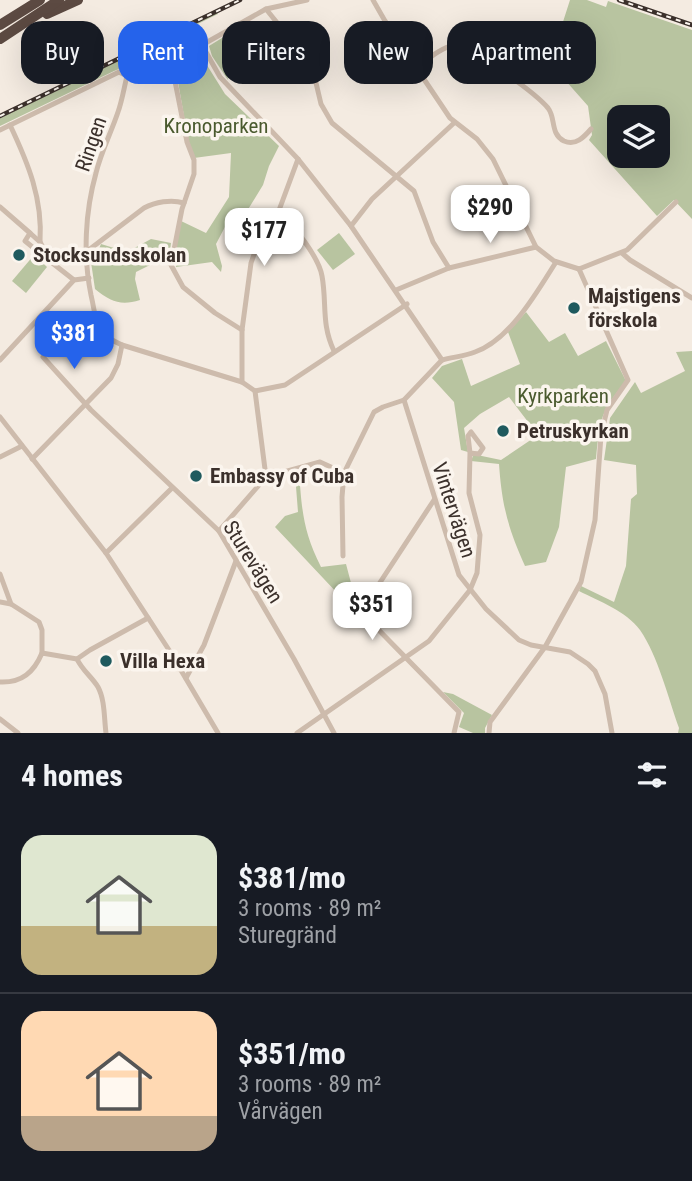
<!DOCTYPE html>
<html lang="en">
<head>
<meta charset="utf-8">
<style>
  :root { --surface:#171b24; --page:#242831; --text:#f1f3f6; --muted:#9ea1a6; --line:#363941; --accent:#2563eb }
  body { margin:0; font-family:"Roboto Condensed",sans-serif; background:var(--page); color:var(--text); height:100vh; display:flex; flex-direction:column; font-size:26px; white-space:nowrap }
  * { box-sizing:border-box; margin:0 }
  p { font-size:23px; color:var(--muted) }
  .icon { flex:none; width:38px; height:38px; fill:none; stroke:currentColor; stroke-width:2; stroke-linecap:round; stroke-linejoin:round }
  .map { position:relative; height:733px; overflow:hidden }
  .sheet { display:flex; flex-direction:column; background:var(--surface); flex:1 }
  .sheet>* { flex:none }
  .top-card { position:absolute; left:21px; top:21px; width:651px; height:63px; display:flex; gap:14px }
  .buttons { position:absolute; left:607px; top:105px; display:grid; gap:14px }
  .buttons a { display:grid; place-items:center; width:63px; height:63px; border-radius:14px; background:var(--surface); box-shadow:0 7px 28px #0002; font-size:35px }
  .price { position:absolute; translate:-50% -60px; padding:0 16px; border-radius:14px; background:#fff; color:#222; font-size:23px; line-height:46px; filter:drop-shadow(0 2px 4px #0008) }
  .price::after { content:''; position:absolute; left:50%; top:42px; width:21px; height:16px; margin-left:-10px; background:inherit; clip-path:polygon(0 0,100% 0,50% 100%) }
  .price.current { background:var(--accent); color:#fff }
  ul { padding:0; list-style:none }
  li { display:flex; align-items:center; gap:21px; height:175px; padding:0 21px }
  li+li { border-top:2px solid var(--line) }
  li span { display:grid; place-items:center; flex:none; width:196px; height:140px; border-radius:21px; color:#555 }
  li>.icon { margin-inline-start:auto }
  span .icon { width:84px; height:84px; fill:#fffc; stroke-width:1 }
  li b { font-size:30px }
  h2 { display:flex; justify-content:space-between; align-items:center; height:84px; padding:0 21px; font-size:30px }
  .tag { padding:0 24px; border-radius:21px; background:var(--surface); box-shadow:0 7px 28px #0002; font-size:24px; line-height:63px }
  .tag.current { background:var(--accent); color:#fff }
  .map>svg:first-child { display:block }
  .green { fill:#b8c4a0; fill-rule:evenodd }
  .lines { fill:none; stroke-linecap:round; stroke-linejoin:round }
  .minor { stroke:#cdbbac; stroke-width:5 }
  .motorway { stroke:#5c4a42; stroke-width:10 }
  .rail-casing { stroke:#3b302b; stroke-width:4.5 }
  .rail { stroke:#fbf5ee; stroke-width:2; stroke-dasharray:5; stroke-linecap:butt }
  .poi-dot { fill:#1f5a5e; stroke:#fbf5ee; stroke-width:2.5 }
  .labels { text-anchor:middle; stroke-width:7; stroke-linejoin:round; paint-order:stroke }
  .park-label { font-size:21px; fill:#4a5a2e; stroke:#fbf5ee }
  .street-label { font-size:21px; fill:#3b302b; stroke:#fbf5ee }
  .poi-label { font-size:21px; font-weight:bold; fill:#3b302b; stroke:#fbf5ee; text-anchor:start }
</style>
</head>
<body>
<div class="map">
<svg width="692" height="733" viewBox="0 0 692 733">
  <rect width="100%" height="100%" fill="#f4ebe1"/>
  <g class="green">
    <path d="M 570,0 L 587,0 L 606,7 L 608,1 L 692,30 L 692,219 L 674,200 L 657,216 L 589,140 L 592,135 L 588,106 L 550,63 L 558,34 L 569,37 L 571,32 L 561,28 ZM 620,117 L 658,117 L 658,156 L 620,156 Z"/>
    <path d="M 217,13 L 218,14 L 155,45 L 155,49 L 150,53 L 150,56 L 114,71 L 0,126 L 0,118 Z"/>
    <path d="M 243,25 C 224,45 225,53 228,80 L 212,56 L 209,46 Z"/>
    <path d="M 195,53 L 200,54 L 225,94 L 279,146 L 269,166 L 263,185 L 247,211 L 226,225 L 216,244 L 222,266 L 221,272 L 212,262 L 176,267 L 175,253 L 181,221 L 206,233 L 229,197 L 231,153 L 194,158 L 188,139 L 174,59 Z"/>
    <path d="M 339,233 L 355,254 L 333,270 L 317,250 Z"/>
    <path d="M 151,239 L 171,243 L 168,265 L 150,265 L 136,272 L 135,279 L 140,300 C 121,306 111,302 95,289 L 91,262 L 95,259 L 101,244 L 127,252 Z"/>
    <path d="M 34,255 L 47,267 L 26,293 L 12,281 Z"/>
    <path d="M 526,312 L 549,342 L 565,333 L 578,356 L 606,341 L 626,381 C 600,413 600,418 596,459 L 566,467 L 559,527 L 546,562 L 525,566 C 508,528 502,506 499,464 L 471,461 L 473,456 L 477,455 L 501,460 L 538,435 L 509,397 L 480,414 L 464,428 L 468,452 L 461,450 L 454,402 L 432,378 L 442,366 L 462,359 L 471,386 L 520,364 L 508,332 Z"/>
    <path d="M 692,351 L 692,733 L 678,733 L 679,728 C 668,697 658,656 640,630 C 626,611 599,601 579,591 L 581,586 L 614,602 L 626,566 L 631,499 L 637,494 L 636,465 L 604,460 L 610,418 L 635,382 L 641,393 L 685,371 L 676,352 Z"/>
    <path d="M 299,472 C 302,511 303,531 321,567 L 346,564 L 355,598 L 360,605 L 356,613 L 275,527 L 285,516 L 298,512 L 295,474 Z"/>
    <path d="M 443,692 L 453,694 L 492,715 L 485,728 L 485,733 L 473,733 L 459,727 L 464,713 Z"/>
  </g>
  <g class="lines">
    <g class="minor">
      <path d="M 373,0 L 385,21 L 450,118 L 477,139 L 493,159 L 536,247 L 554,261 L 579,269"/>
      <path d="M 266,9 L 307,0"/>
      <path d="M 202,45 L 220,77 L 298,159 L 351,226 L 442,360"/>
      <path d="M 477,55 L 488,34 C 521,21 533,19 566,35"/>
      <path d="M 170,56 L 187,142 L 194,160 L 194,174 L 182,209 L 171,265 L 183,287 L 215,313 L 242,330"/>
      <path d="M 416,68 C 426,61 441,47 453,46 C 471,45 536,94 548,108 C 556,118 550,134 564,141 C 576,146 584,137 591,129"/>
      <path d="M 10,125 C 28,163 43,199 40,242"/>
      <path d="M 0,130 L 119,72 L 127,76"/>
      <path d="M 0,207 L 30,233"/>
      <path d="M 278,213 C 293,223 319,258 322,276 C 327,303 321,324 334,351"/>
      <path d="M 351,226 L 372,199 L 454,123"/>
      <path d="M 86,252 L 144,208 C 155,202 171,199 184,203"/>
      <path d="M 622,253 L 630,260 L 692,298"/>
      <path d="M 51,262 L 25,241 L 30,233 L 40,242 L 51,262 L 74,280"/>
      <path d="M 449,268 L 536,247"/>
      <path d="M 579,269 L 627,250 L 676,202"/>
      <path d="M 396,290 L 449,268 L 433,242 L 414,191 L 332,123 L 321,104 L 312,66 L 266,9 L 202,45 L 130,72 L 127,76 C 124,88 122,101 118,112 C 111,133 101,152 96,173 C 85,212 83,256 91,295 C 98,325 93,332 122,345 L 242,382 L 255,391 L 285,385 L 407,304"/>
      <path d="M 43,357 L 91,410 L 219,531 L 294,659 L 334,733"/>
      <path d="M 0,360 L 74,280 L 89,278"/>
      <path d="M 442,360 L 404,400 L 459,575 L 486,609 L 519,640 L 531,645 L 570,652 L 588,664 L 595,671 L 605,694 L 612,733"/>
      <path d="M 442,360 C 453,357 465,356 475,352 C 510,340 537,292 556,262"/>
      <path d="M 242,382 L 242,330 L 251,263 L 257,246 L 278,213 L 298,159"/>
      <path d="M 0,417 L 106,553 L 169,650 L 218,733"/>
      <path d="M 0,457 L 22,446"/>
      <path d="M 32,459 L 111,378 L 118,364 L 122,345"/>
      <path d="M 266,477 L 320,462 L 344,473"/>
      <path d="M 434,500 L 362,610 L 365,616 L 459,712 L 454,733"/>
      <path d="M 219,531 L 266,477 L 255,391"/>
      <path d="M 106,553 L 172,488"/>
      <path d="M 343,556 L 342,497 L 344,473 L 374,412 L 383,407 L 404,400"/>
      <path d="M 0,574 L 11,604 L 39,622 L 42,630 L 42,653"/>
      <path d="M 0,602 L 11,604"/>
      <path d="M 77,659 C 82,670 92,677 98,687 C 105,700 104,718 106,733"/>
      <path d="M 186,678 L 204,645 L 236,561"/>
      <path d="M 0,682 C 22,683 34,672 42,653 L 77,659 L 90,650 L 148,618"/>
      <path d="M 0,719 L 18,733"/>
      <path d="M 297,733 L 429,641 L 470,590 L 477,573 L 480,535 L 469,493 L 470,453 L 479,454 L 483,448 L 471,432 L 468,436 L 470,453"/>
      <path d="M 489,733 L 490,722 L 545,647 L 581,582 L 595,520 L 601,435 L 607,410 L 628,380 L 579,269"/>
    </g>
    <g class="motorway">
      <path d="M 47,14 L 78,0"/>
      <path d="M 0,25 L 40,0"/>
      <path d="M 0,39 L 59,0"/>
    </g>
    <defs>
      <g id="rail">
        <path d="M 619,0 L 692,25"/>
        <path d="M 0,116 L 240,0"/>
      </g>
    </defs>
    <use href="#rail" class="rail-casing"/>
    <use href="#rail" class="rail"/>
  </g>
  <g class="poi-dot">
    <circle cx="19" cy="255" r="7"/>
    <circle cx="574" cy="308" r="7"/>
    <circle cx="503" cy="431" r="7"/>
    <circle cx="196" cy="476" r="7"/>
    <circle cx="106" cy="661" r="7"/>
  </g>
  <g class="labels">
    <g class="park-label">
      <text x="216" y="133">Kronoparken</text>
      <text x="563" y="403">Kyrkparken</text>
    </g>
    <g class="street-label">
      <text transform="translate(91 144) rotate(-71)" y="7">Ringen</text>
      <text transform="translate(454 510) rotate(72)" y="7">Vintervägen</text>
      <text transform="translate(253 562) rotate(58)" y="7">Sturevägen</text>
    </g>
    <g class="poi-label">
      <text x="33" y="262">Stocksundsskolan</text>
      <text x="588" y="303">Majstigens<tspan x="588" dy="24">förskola</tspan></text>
      <text x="517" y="438">Petruskyrkan</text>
      <text x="210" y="483">Embassy of Cuba</text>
      <text x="120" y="668">Villa Hexa</text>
    </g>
  </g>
</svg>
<div class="buttons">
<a><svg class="icon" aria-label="layers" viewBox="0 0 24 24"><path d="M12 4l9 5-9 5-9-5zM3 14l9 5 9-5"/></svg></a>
</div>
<b class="price" style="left:490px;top:245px">$290</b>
<b class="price" style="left:264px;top:268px">$177</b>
<b class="price current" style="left:74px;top:371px">$381</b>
<b class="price" style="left:372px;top:642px">$351</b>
<div class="top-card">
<a class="tag">Buy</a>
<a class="tag current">Rent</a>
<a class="tag">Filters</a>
<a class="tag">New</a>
<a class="tag">Apartment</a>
</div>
</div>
<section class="sheet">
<h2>4 homes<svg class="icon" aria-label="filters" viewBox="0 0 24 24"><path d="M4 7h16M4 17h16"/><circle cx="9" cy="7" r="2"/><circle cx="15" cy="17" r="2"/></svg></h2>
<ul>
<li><span style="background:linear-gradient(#dfe7d0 65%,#c2b280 0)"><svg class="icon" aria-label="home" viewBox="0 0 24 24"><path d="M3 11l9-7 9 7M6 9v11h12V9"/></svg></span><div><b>$381/mo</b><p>3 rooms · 89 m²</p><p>Sturegränd</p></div></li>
<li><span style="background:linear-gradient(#ffd9b3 75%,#b9a48a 0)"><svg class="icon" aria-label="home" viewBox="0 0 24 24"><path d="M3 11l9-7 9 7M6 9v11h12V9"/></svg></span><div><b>$351/mo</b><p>3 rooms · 89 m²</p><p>Vårvägen</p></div></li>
</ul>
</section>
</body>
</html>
